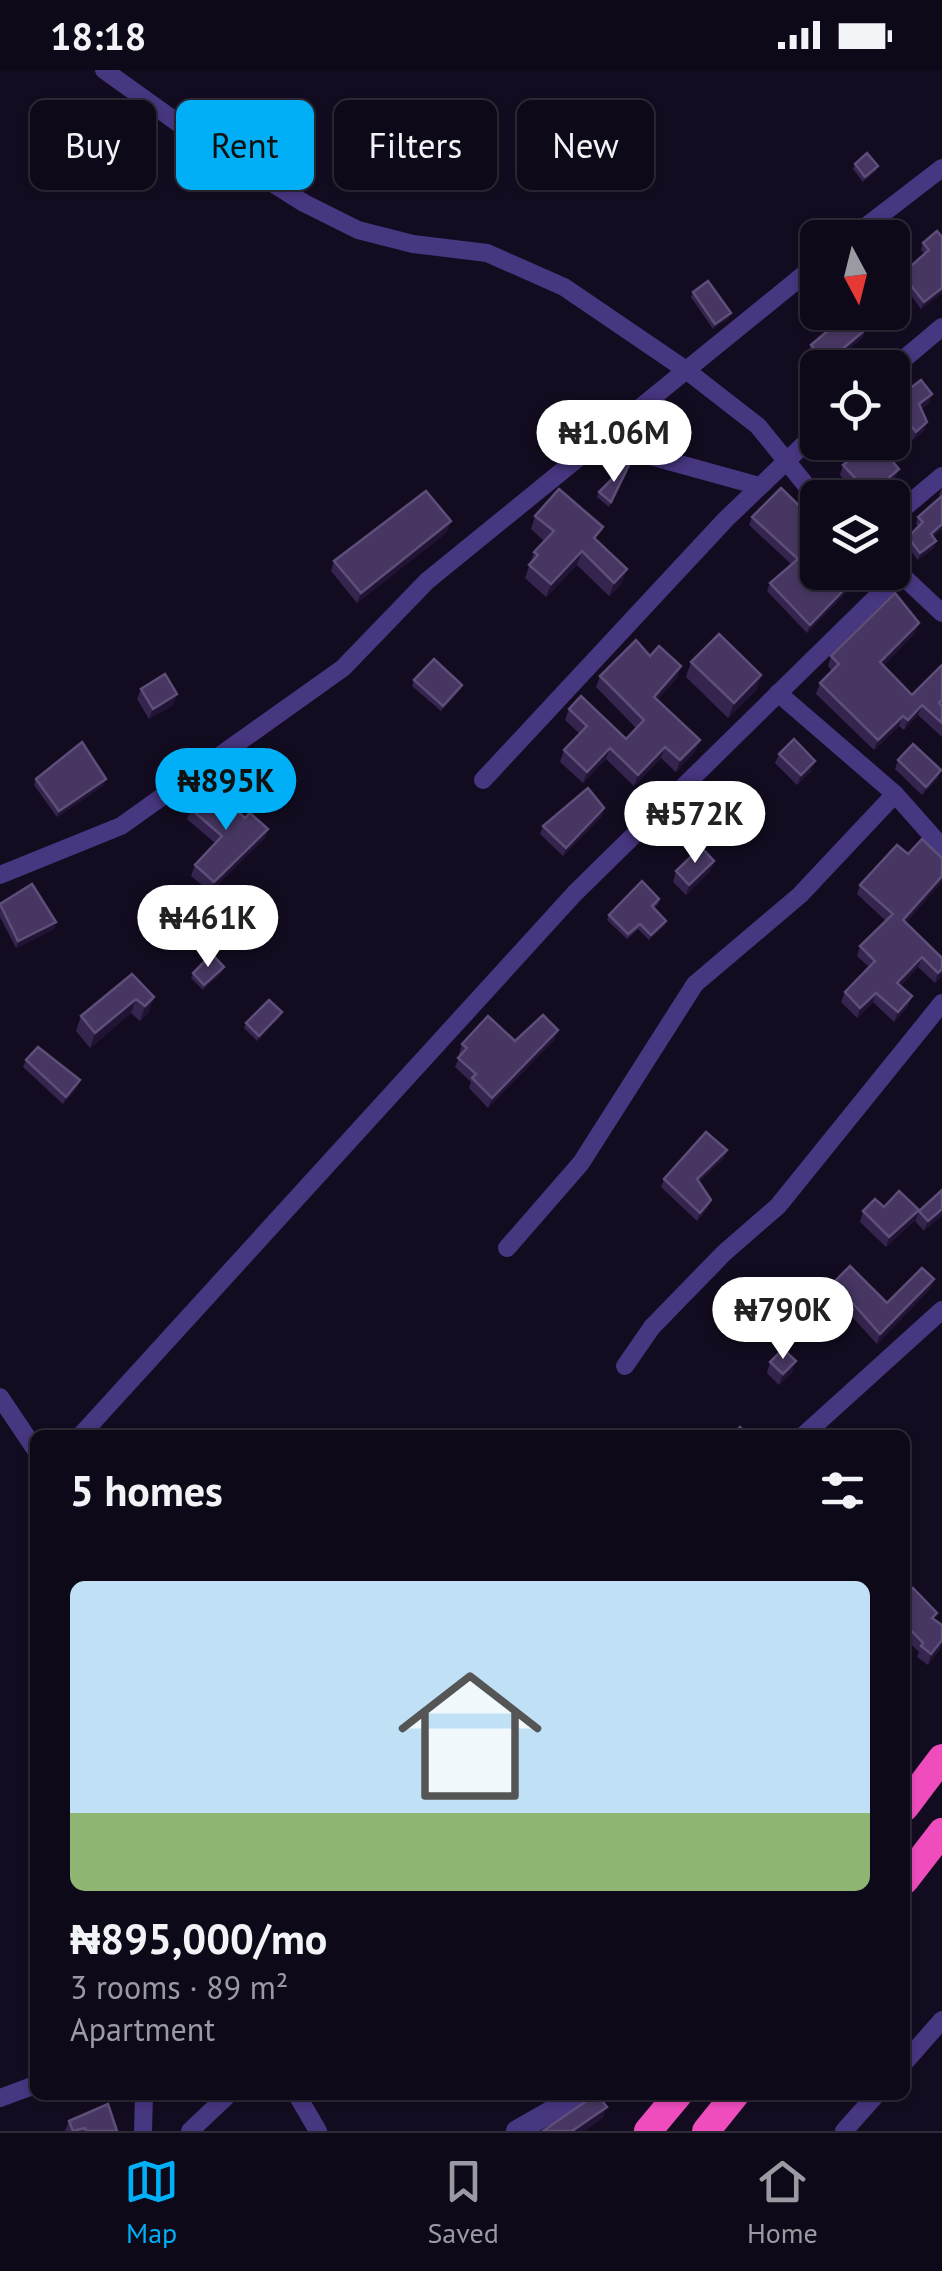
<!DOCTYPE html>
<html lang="en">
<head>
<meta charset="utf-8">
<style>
  :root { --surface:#0e0918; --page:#1c1725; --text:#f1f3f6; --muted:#9b9aa2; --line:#2e2a37; --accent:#00aff6 }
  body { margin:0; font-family:"PT Sans",sans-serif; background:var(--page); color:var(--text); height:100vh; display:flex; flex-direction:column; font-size:38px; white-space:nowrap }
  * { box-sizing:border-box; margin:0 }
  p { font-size:32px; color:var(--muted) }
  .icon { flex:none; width:55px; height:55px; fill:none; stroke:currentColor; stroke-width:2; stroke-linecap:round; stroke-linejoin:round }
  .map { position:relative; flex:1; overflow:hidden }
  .panel { position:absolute; left:30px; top:1360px; width:880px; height:670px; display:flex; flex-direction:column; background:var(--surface); border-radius:15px; box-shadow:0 2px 8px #0004,0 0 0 2px var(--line) }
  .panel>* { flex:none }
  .top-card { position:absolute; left:30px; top:30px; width:882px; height:90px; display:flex; gap:20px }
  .needle { width:65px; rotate:173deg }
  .controls { position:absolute; left:800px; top:150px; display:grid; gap:20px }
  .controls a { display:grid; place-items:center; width:110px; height:110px; border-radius:15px; background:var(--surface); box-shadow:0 2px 8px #0004,0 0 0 2px var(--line); font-size:50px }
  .price { position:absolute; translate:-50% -85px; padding:0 22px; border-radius:35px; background:#fff; color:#222; font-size:32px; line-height:65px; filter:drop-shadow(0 2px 5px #0008) }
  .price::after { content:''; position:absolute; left:50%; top:60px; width:30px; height:22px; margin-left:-15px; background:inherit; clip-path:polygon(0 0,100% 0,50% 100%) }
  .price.on { background:var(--accent); color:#111 }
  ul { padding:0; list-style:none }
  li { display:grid; align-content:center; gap:20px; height:530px; padding:0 40px }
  li span { display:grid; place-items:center; height:310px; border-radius:15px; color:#555 }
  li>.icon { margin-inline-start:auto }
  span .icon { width:180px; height:180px; fill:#fffc; stroke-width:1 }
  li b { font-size:42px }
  h2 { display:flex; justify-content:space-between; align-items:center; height:120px; padding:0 40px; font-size:42px }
  .pill { padding:0 35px; border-radius:15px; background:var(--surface); box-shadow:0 2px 8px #0004,0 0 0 2px var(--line); font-size:35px; line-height:90px }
  .pill.on { background:var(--accent); color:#111 }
  .status { display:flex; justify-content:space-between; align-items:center; height:70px; padding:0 50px; background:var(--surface); direction:ltr }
  .status svg { height:28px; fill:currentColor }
  .dock { display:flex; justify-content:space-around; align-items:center; height:140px; border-top:2px solid var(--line); background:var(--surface); font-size:28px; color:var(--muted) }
  .dock a { display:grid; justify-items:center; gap:5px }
  .dock .on { color:var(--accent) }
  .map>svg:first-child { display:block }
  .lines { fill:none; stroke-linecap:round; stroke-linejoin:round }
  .minor { stroke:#473680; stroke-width:18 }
  .tertiary { stroke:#473680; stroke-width:22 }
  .trunk { stroke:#ef4cbe; stroke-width:28 }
  .wall { fill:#35254e }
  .shaded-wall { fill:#201334 }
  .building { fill:#463661; stroke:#5e4e7a; stroke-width:2.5 }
</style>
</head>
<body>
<div class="status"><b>18:18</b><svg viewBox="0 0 49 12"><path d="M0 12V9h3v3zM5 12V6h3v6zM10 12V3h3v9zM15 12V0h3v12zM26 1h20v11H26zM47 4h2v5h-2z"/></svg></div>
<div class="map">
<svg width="942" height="2061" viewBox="0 0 942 2061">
  <rect width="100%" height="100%" fill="#130c20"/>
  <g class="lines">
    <g class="minor">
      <path d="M 104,0 L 192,63 L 304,133 L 358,160 L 413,174 L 487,183 L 564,217 L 686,300 L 758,356 L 818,430"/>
      <path d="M 851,168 L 942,98"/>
      <path d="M 892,299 L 942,257"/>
      <path d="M 596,371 L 759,416"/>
      <path d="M 892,448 L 942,406"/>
      <path d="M 893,497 L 942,543"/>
      <path d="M 778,623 L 895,724 L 942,777"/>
      <path d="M 483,710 L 726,449 L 818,361"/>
      <path d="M 0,805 L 121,756 L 343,598 L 427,511 L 818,193"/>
      <path d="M 507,1178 L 581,1093 L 695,914 L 800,825 L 895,724"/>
      <path d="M 625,1296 L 652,1257 L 724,1183 L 778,1136 L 942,933"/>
      <path d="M 0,1327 L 35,1379"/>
      <path d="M 81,1365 L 575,823 L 900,504"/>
      <path d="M 804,1365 L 942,1240"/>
      <path d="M 905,1992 L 942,1950"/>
      <path d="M 297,2025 L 318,2061"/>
      <path d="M 0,2028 L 35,2015"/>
      <path d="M 143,2061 L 144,2025"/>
      <path d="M 190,2061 L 228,2025"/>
      <path d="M 844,2061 L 876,2025"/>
    </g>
    <path class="tertiary" d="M 517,2061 L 580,2025"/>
    <g class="trunk">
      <path d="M 905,1737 L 942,1688"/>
      <path d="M 905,1810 L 942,1762"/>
      <path d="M 648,2061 L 678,2025"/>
      <path d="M 706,2061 L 735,2025"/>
    </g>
  </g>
  <g class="wall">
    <path d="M 855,94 L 878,96 L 876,101 L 863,112 L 853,99 Z"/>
    <path d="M 942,167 L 942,223 L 921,239 L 900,210 L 902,204 L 925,184 L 921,180 L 923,173 Z"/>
    <path d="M 693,222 L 729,248 L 713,259 L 691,227 Z"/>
    <path d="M 863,267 L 841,285 L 844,298 L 822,298 L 808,283 L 811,275 Z"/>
    <path d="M 932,324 L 929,333 L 921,339 L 927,352 L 924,361 L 913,370 L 892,345 L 892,332 Z"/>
    <path d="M 843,395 L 896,408 L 873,428 L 861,428 L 840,405 Z"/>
    <path d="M 627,401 L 609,437 L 597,427 L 599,422 Z"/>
    <path d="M 942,417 L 942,459 L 933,467 L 936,471 L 934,478 L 918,490 L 905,474 L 908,467 L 918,457 L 916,454 L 918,447 L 941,427 L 939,425 Z"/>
    <path d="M 535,446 L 598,471 L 622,513 L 609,526 L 577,495 L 546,527 L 525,508 L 534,482 L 544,471 L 531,459 Z"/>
    <path d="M 752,447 L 818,502 L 862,502 L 860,508 L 807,563 L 767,521 L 770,513 L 791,494 L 749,455 Z"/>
    <path d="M 447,462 L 357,533 L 331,501 L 334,491 Z"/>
    <path d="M 915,563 L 883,596 L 912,625 L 942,595 L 942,667 L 918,645 L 904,660 L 899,656 L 874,680 L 816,624 L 820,613 L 832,601 L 828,596 L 831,586 Z"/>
    <path d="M 650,586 L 677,608 L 657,630 L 700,670 L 695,681 L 676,702 L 661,688 L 634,716 L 606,689 L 583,713 L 560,692 L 564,680 L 580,664 L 565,650 L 569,639 L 626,669 L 636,658 L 596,617 L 600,606 Z"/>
    <path d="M 691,592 L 761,605 L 756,620 L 728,648 L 686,607 Z"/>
    <path d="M 414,610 L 462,615 L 460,620 L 441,641 L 412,616 Z"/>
    <path d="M 141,619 L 177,624 L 173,635 L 149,649 L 137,629 Z"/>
    <path d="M 779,684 L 811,701 L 797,715 L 775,693 Z"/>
    <path d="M 898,690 L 938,708 L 922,725 L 895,699 Z"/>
    <path d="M 36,709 L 103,716 L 57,747 L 34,715 Z"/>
    <path d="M 191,739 L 245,748 L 268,759 L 264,769 L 210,822 L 191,806 L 195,795 L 215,773 L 187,749 Z"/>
    <path d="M 602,746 L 563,786 L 540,764 L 543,756 Z"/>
    <path d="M 714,791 L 710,801 L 686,825 L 673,812 L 676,801 Z"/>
    <path d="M 860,815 L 906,853 L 942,906 L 935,913 L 918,897 L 900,916 L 908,936 L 894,952 L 873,932 L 857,948 L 841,932 L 845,922 L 869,897 L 857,886 L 860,876 L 886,851 L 857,824 Z"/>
    <path d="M 659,829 L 658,834 L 654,838 L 666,851 L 664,856 L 649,870 L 638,859 L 627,869 L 607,850 L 609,845 Z"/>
    <path d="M 0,834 L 56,852 L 54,859 L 16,878 L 0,847 Z"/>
    <path d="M 224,897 L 222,902 L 203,920 L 191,908 L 193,903 Z"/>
    <path d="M 132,904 L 149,942 L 140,951 L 131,943 L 90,978 L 76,961 L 81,946 Z"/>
    <path d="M 280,947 L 257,971 L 244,958 L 246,953 Z"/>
    <path d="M 558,960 L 554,970 L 488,1038 L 469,1018 L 471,1012 L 455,997 L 460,985 L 459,984 L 462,974 L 515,971 Z"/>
    <path d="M 26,990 L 77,1018 L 63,1034 L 23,997 Z"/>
    <path d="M 727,1080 L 724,1088 L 699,1112 L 708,1138 L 697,1151 L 661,1117 L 664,1109 Z"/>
    <path d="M 942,1120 L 924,1161 L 915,1151 L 919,1141 Z"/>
    <path d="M 884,1137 L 915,1150 L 886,1177 L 860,1152 L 863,1141 Z"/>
    <path d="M 934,1209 L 930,1219 L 877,1274 L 835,1228 L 833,1234 L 807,1260 L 792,1246 L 796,1235 L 831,1218 L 834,1212 L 887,1233 Z"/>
    <path d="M 770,1292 L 792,1302 L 779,1315 L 767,1303 Z"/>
    <path d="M 905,1525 L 942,1555 L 942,1576 L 928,1595 L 917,1587 L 919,1582 L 905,1568 Z"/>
    <path d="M 69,2051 L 117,2061 L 65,2061 Z"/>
  </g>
  <g class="shaded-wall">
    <path d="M 878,96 L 876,101 L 863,112 L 865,107 Z"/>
    <path d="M 942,218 L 942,223 L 921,239 L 924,232 Z"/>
    <path d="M 731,243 L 729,248 L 713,259 L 715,254 Z"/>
    <path d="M 866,259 L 863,267 L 836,289 L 839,282 Z"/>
    <path d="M 932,324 L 929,333 L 915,343 L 919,334 Z"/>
    <path d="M 927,352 L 924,361 L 913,370 L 916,362 Z"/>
    <path d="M 899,399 L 896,408 L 873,428 L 869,428 L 870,424 Z"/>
    <path d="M 451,451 L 447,462 L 357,533 L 361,523 Z"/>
    <path d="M 942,454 L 942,459 L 928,471 L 931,464 Z"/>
    <path d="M 936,471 L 934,478 L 918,490 L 920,483 Z"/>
    <path d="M 582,481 L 577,495 L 546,527 L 551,514 Z"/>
    <path d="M 627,499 L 622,513 L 609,526 L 614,513 Z"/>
    <path d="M 861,502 L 862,502 L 860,508 L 807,563 L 810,555 Z"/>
    <path d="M 919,553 L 915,563 L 876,603 L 880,592 Z"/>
    <path d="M 681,596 L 677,608 L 650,638 L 654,627 Z"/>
    <path d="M 761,605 L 756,620 L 728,648 L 734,633 Z"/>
    <path d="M 462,615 L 460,620 L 441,641 L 443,636 Z"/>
    <path d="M 177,624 L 173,635 L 149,649 L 153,639 Z"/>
    <path d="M 922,635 L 918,645 L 904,660 L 908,650 Z"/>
    <path d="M 903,646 L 899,656 L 874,680 L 878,670 Z"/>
    <path d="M 700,670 L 695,681 L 676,702 L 680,690 Z"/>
    <path d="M 665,677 L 661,688 L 634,716 L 638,705 Z"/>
    <path d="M 610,678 L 606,689 L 583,713 L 587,702 Z"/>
    <path d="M 815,691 L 811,701 L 797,715 L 801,705 Z"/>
    <path d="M 941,700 L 938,708 L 922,725 L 926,717 Z"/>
    <path d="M 106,709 L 103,716 L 57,747 L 59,741 Z"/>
    <path d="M 604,738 L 602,746 L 563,786 L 566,778 Z"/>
    <path d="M 268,759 L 264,769 L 210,822 L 214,812 Z"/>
    <path d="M 714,791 L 710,801 L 686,825 L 689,815 Z"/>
    <path d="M 942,806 L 942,812 L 900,860 L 903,850 Z"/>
    <path d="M 666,851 L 664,856 L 649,870 L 651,865 Z"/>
    <path d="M 56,852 L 54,859 L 16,878 L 18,871 Z"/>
    <path d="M 922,887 L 918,897 L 894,923 L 897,913 Z"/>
    <path d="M 224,897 L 222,902 L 203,920 L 204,915 Z"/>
    <path d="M 942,899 L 942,906 L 935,913 L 938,903 Z"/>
    <path d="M 876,923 L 873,932 L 857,948 L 860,938 Z"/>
    <path d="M 912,926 L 908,936 L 894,952 L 898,942 Z"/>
    <path d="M 154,927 L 149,942 L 140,951 L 145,936 Z"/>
    <path d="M 136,929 L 131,943 L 90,978 L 95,963 Z"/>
    <path d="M 282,942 L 280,947 L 257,971 L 259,966 Z"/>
    <path d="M 558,960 L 554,970 L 488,1038 L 492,1028 Z"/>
    <path d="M 80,1010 L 77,1018 L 63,1034 L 66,1027 Z"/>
    <path d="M 727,1080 L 724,1088 L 694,1117 L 697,1109 Z"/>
    <path d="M 711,1130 L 708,1138 L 697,1151 L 700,1143 Z"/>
    <path d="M 942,1139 L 942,1146 L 924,1161 L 928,1151 Z"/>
    <path d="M 919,1140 L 915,1150 L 886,1177 L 889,1167 Z"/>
    <path d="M 934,1209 L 930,1219 L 877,1274 L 880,1264 Z"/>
    <path d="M 837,1224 L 833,1234 L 807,1260 L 811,1250 Z"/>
    <path d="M 796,1291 L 792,1302 L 779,1315 L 783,1304 Z"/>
    <path d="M 942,1570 L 942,1576 L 928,1595 L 931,1584 Z"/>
    <path d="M 607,2037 L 603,2048 L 585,2061 L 572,2061 Z"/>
  </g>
  <g class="building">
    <path d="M 867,83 L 878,96 L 865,107 L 855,94 Z"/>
    <path d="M 937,161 L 942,167 L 942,218 L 924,232 L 902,204 L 929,180 L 923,173 Z"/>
    <path d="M 708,211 L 731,243 L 715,254 L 693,222 Z"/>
    <path d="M 850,242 L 852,242 L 866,259 L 839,282 L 846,290 L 838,298 L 831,298 L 811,275 Z"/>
    <path d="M 921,310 L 932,324 L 919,334 L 927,352 L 916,362 L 892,332 Z"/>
    <path d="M 872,372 L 876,372 L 899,399 L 870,424 L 843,395 Z"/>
    <path d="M 627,394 L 629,395 L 611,432 L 599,422 Z"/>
    <path d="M 781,418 L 818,454 L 818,502 L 861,502 L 810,555 L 770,513 L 798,489 L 752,447 Z"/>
    <path d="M 559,419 L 603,457 L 594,468 L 627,499 L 614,513 L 582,481 L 551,514 L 529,495 L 538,485 L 534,482 L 554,461 L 535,446 Z"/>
    <path d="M 426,421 L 451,451 L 361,523 L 334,491 Z"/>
    <path d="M 942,426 L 942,454 L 931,464 L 936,471 L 920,483 L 908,467 L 923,452 L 918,447 Z"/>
    <path d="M 895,523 L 919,553 L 880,592 L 912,625 L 942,595 L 942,630 L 939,633 L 942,636 L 942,653 L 922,635 L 908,650 L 903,646 L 878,670 L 820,613 L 839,594 L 831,586 Z"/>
    <path d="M 719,564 L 761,605 L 734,633 L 691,592 Z"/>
    <path d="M 636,570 L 650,586 L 659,576 L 681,596 L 654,627 L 700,670 L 680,690 L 665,677 L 638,705 L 610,678 L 587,702 L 564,680 L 587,656 L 569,639 L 581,626 L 626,669 L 644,650 L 600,606 Z"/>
    <path d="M 434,589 L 462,615 L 443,636 L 414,610 Z"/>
    <path d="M 165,604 L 177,624 L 153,639 L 141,619 Z"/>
    <path d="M 794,669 L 815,691 L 801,705 L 779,684 Z"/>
    <path d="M 82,672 L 106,709 L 59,741 L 36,709 Z"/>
    <path d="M 913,674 L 941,700 L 926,717 L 898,690 Z"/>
    <path d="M 210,717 L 245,748 L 250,743 L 268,759 L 214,812 L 195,795 L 222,766 L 191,739 Z"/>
    <path d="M 588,718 L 604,738 L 566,778 L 543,756 Z"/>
    <path d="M 922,769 L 942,788 L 942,806 L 903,850 L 942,888 L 942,899 L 938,903 L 922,887 L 897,913 L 912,926 L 898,942 L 876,923 L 860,938 L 845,922 L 875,891 L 860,876 L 893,844 L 860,815 L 897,775 L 908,784 Z"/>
    <path d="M 701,777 L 714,791 L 689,815 L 676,801 Z"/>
    <path d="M 642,811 L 659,829 L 652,836 L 666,851 L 651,865 L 640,854 L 628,864 L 609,845 Z"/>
    <path d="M 32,814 L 56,852 L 18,871 L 0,834 Z"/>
    <path d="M 212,884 L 224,897 L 204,915 L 193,903 Z"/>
    <path d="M 132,904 L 154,927 L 145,936 L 136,929 L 95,963 L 81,946 Z"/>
    <path d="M 269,930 L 282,942 L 259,966 L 246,953 Z"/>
    <path d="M 543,945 L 558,960 L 492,1028 L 472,1008 L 476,1004 L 458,988 L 467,978 L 462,974 L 488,946 L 515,971 Z"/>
    <path d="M 38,977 L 80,1010 L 66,1027 L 26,990 Z"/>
    <path d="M 706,1062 L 727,1080 L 697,1109 L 711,1130 L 700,1143 L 664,1109 Z"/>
    <path d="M 942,1120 L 942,1139 L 928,1151 L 919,1141 Z"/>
    <path d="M 899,1121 L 919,1140 L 889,1167 L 863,1141 L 875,1129 L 884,1137 Z"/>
    <path d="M 850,1196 L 887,1233 L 922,1198 L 934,1209 L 880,1264 L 834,1212 Z"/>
    <path d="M 822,1209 L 837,1224 L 811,1250 L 796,1235 Z"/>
    <path d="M 783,1279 L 796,1291 L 783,1304 L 770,1292 Z"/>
    <path d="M 740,1357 L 747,1365 L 732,1365 Z"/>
    <path d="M 913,1518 L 937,1543 L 932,1548 L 942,1555 L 942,1570 L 931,1584 L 921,1576 L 923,1573 L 905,1554 L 905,1525 Z"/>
    <path d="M 595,2025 L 597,2025 L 607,2037 L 572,2061 L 543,2061 Z"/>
    <path d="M 108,2034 L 117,2061 L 86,2061 L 85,2058 L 73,2061 L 69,2051 Z"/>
  </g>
</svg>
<div class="controls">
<a><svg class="needle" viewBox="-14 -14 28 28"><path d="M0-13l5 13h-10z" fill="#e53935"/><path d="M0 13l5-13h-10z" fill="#9b9aa2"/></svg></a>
<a><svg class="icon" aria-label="locate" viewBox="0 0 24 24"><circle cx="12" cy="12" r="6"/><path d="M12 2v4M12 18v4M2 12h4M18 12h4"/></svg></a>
<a><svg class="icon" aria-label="layers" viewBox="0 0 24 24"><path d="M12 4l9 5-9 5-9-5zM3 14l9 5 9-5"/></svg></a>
</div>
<b class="price" style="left:614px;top:415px">₦1.06M</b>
<b class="price on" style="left:226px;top:763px">₦895K</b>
<b class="price" style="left:695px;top:796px">₦572K</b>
<b class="price" style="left:208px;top:900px">₦461K</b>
<b class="price" style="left:783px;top:1292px">₦790K</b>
<div class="top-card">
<a class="pill">Buy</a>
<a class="pill on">Rent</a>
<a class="pill">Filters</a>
<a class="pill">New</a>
</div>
<section class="panel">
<h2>5 homes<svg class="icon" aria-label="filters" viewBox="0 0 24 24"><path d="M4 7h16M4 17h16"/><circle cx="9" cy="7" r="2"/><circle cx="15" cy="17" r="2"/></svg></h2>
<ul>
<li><span style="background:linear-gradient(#bfe0f5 75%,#8fb573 0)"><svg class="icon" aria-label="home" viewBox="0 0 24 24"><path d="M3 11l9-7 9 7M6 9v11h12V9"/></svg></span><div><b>₦895,000/mo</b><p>3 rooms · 89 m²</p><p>Apartment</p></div></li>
</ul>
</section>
</div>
<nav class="dock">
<a class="on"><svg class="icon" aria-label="map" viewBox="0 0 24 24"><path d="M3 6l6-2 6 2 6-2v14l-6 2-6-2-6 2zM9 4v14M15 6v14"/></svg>Map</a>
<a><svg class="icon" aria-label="saved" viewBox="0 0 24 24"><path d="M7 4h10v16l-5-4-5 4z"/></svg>Saved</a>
<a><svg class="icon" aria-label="home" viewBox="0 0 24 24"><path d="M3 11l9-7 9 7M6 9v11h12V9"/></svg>Home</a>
</nav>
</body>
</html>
